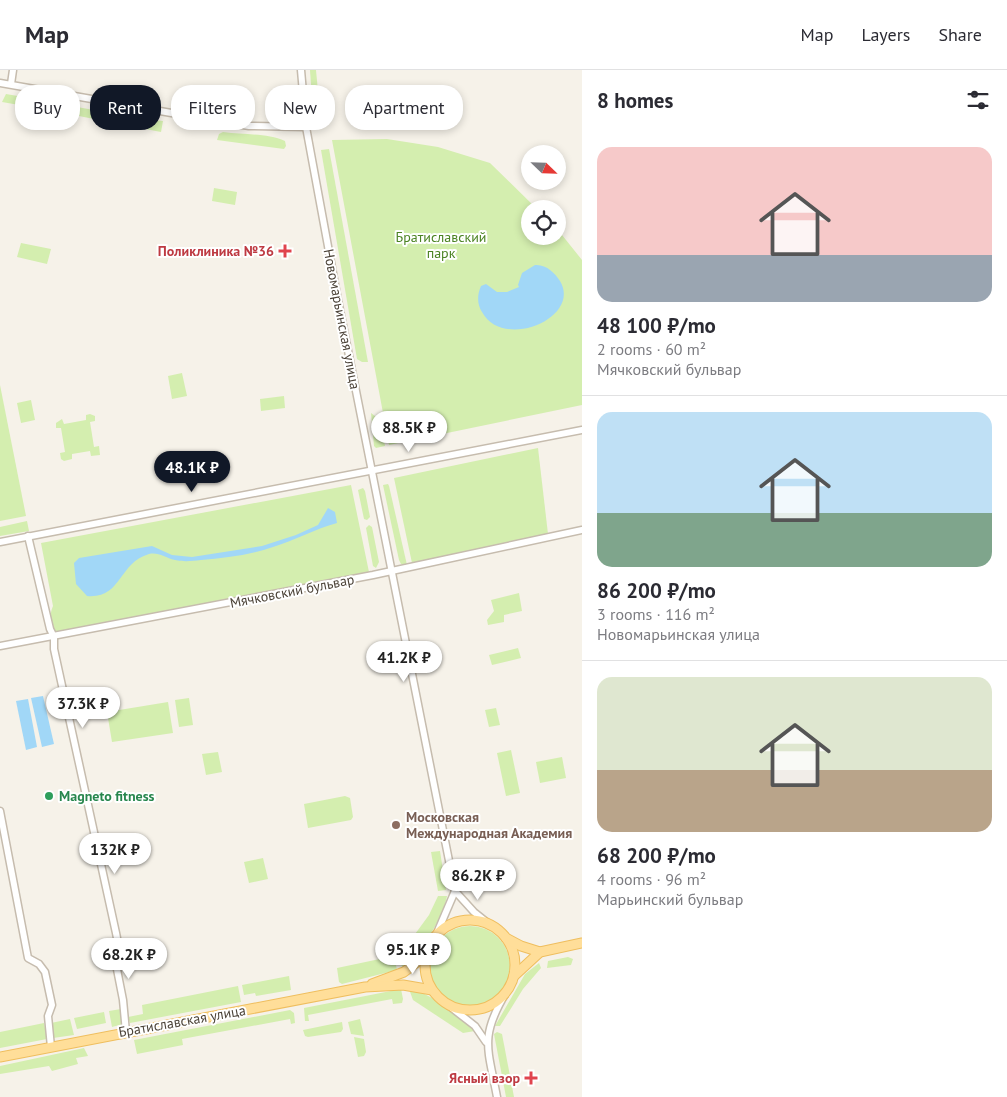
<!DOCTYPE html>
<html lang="en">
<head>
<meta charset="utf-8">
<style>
  :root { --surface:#fff; --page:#f7f7f7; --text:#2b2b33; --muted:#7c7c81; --line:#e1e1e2; --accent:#111827 }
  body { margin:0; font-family:"PT Sans",sans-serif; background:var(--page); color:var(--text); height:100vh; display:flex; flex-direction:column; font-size:19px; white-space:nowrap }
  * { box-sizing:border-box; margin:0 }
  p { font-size:16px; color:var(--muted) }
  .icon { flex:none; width:28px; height:28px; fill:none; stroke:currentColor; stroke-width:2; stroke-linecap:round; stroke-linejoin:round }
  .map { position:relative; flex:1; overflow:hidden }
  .side { display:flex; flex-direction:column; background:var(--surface); width:425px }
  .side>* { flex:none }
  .hud { position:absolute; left:15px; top:15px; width:475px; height:45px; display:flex; gap:10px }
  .needle { width:32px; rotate:113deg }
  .controls { position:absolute; left:521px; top:75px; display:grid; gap:10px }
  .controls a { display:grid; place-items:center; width:45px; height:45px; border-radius:50%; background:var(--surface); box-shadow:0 2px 8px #0003; font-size:25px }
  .price { position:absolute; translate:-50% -42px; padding:0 11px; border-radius:18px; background:#fff; color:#222; font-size:16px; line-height:32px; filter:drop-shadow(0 1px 2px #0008) }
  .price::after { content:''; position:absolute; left:50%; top:30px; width:15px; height:11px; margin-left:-8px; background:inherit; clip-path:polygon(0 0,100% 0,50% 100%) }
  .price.active { background:var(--accent); color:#fff }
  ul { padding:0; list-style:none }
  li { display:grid; align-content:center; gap:10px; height:265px; padding:0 15px }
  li+li { border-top:1px solid var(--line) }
  li span { display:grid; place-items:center; height:155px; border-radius:15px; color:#555 }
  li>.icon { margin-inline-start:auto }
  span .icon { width:90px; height:90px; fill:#fffc; stroke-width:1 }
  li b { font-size:21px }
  h2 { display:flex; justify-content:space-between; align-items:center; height:60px; padding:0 15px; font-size:21px }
  .chip { padding:0 18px; border-radius:20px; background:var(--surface); box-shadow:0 2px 8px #0003; font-size:18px; line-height:45px }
  .chip.active { background:var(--accent); color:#fff }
  header { display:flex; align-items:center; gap:30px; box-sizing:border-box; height:70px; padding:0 25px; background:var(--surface); border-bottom:1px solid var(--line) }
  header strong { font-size:24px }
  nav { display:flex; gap:28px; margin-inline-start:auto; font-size:18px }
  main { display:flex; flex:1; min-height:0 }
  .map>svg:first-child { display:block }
  .green { fill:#d4eeaf }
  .water { fill:#a1d7f7 }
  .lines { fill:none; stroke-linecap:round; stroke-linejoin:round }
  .minor-casing { stroke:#c6bcae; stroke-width:9 }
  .major-casing { stroke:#efbe5e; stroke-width:11 }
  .minor { stroke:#fff; stroke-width:6 }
  .major { stroke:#ffde99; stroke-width:9 }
  .health-dot { fill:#e0444e; stroke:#fff; stroke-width:2 }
  .leisure-dot { fill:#2e9e5b; stroke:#fff; stroke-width:2 }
  .education-dot { fill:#8d6e63; stroke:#fff; stroke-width:2 }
  .labels { text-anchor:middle; stroke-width:4; stroke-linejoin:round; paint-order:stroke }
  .park-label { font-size:14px; fill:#4b8323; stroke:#fff }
  .health-label { font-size:14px; font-weight:bold; fill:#be3a42; stroke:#fff; text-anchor:end }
  .street-label { font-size:14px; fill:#4b4237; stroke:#fff }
  .leisure-label { font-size:14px; font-weight:bold; fill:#27864d; stroke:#fff; text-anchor:start }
  .education-label { font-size:14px; font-weight:bold; fill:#785e54; stroke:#fff; text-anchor:start }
</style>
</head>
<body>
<header>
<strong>Map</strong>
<nav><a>Map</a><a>Layers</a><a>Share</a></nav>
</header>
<main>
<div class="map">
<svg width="582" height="1027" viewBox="0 0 582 1027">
  <rect width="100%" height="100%" fill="#f6f2e9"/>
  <g class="green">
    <path d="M 310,0 L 316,0 L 320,43 L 313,43 Z"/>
    <path d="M 6,24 L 59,33 L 59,42 L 2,32 Z"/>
    <path d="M 205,31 L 228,36 L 226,45 L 206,42 L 203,37 Z"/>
    <path d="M 66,35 L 127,46 L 129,56 L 64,43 Z"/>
    <path d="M 138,48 L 163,51 L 161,62 L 135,57 Z"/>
    <path d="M 223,62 C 243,65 267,63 285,71 L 286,76 L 284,79 L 217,70 L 219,64 Z"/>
    <path d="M 387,69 L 438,77 L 490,93 L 537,139 L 530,139 L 530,166 L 558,166 L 558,160 L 582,190 L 582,335 L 389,375 L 332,70 Z"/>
    <path d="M 329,79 L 368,292 L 362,292 L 357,289 L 321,80 Z"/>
    <path d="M 214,118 L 237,122 L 235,135 L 212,131 Z"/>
    <path d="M 21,173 L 51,179 L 47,194 L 17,187 Z"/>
    <path d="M 182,303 L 187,326 L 172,329 L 168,306 Z"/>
    <path d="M 0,315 L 26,446 L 0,451 Z"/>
    <path d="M 284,326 L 285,338 L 261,341 L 260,329 Z"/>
    <path d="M 31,330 L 35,350 L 21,353 L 17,333 Z"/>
    <path d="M 371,343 L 380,350 L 385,376 L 376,378 L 374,376 Z"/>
    <path d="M 90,344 L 95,346 L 95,351 L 90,352 L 94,377 L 99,376 L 100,385 L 91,386 L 90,381 L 72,384 L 72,389 L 64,391 L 61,389 L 60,383 L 65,382 L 61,358 L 56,358 L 56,353 L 62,349 L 64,354 L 86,350 L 86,345 Z"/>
    <path d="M 538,378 L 548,464 L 412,493 L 394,408 Z"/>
    <path d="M 388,414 L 389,416 L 407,495 L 401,494 L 399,490 L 383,415 Z"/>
    <path d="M 351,415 L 369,502 L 56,563 C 50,555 49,545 53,536 L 41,473 Z"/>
    <path d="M 363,418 L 365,421 L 370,447 L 367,450 L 364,449 L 358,420 Z"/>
    <path d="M 27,451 L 29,461 L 0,466 L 0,457 Z"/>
    <path d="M 369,455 L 372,457 L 379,492 L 376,498 L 373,496 L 366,458 Z"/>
    <path d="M 519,523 L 522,541 L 504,545 L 504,552 L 488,555 L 487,550 L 494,541 L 491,530 Z"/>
    <path d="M 518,578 L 521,588 L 492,595 L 489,585 Z"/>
    <path d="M 189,628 L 193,655 L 179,657 L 175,630 Z"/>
    <path d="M 168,632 L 173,663 L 112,672 L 107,642 Z"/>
    <path d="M 496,638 L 500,655 L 489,657 L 485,640 Z"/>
    <path d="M 511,680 L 520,723 L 506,726 L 497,683 Z"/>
    <path d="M 218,682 L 222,702 L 206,705 L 202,684 Z"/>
    <path d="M 562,687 L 566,708 L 540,713 L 536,692 Z"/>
    <path d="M 345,726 L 350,728 L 353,747 L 351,750 L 308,758 L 304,734 Z"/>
    <path d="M 440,781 L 446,820 L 438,821 L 431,782 Z"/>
    <path d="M 263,788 L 268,809 L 249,813 L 244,792 Z"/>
    <path d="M 438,826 L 447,826 C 443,848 420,885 402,897 L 399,886 L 429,845 Z"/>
    <circle cx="470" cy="896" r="40"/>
    <path d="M 394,886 L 397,900 L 342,914 L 339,912 L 337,898 Z"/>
    <path d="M 568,887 L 573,889 L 571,895 L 547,898 L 548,891 Z"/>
    <path d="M 539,893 L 541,898 L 523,919 L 500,956 L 495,956 L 525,904 Z"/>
    <path d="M 289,906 L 291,920 L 256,926 L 255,923 L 244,925 L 242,915 Z"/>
    <path d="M 238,916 L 241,932 L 130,953 L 128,947 L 143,944 L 142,935 Z"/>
    <path d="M 401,919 L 403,929 L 402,933 L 393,934 L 392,929 L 308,945 L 309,951 L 305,951 L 304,938 Z"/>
    <path d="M 409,919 C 429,922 461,946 475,961 L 463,963 L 413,930 Z"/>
    <path d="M 121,939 L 123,954 L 112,957 L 109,941 Z"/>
    <path d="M 290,940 L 294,943 L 295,953 L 291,954 L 290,949 L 182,969 L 183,975 L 137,984 L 134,970 Z"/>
    <path d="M 104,942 L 106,953 L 77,959 L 74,948 Z"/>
    <path d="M 70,949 L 74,965 L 53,968 L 51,953 Z"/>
    <path d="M 360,949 L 364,966 L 351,964 L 348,952 Z"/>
    <path d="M 342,952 L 343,959 L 341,962 L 308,967 L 305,966 L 303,960 Z"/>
    <path d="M 44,953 L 47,969 L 0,978 L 0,962 Z"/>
    <path d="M 497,962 L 502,964 L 514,1027 L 506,1027 L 494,964 Z"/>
    <path d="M 354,967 L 364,969 L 366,982 L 364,986 L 358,987 Z"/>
    <path d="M 84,978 L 88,986 L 76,988 L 78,994 L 52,1001 L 49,996 L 0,1004 L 0,996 Z"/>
  </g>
  <g class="water">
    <path d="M 535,195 C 546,194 555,203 560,211 C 582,248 503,281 482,242 C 477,234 477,225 481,216 L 486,214 L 497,222 L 507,222 L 519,217 L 518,215 L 522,203 Z"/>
    <path d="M 328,438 L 335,442 L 337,453 C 315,459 295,470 273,477 C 250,485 225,488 201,490 C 192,491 184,492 175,490 C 165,488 159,482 149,484 C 118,493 122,529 87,526 L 76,514 L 74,493 L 79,488 L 152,476 L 172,485 L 192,487 L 262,476 L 296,465 L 318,455 Z"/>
    <path d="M 43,626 L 54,674 L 42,677 L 31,628 Z"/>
    <path d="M 28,629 L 37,677 L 26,680 L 16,631 Z"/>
  </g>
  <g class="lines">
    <defs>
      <g id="minor">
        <path d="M 301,0 L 306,57 L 337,225 L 455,821 L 474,842 L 489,854"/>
        <path d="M 0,13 L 217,51 L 249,56 L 306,57"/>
        <path d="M 11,14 L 13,0"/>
        <path d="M 28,466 L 50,559 L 54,567 L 54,579 L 116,863 L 117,868 L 113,879 L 123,930 L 126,962"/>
        <path d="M 0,472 L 582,360"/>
        <path d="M 0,576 L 373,505 L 582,460"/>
        <path d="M 0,741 L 28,888 L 39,894 L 45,902 L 52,935 L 48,946 L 51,977"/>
        <path d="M 437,863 L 455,821"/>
        <path d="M 448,935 L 475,956 L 486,972"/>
        <path d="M 497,1027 C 488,978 479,967 507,921"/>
      </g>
      <g id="major">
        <circle cx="470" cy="895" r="45"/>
        <path d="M 506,868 L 521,876 L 540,882"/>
        <path d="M 514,906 L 540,882 L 582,873"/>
        <path d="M 372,914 L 404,902 L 425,886"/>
        <path d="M 0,987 L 365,917 L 403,915 L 432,920"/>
      </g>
    </defs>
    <use href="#minor" class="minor-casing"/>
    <use href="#major" class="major-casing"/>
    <use href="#minor" class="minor"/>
    <use href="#major" class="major"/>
  </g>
  <g class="health-dot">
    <path d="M282.5 173.5h5v5h5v5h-5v5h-5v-5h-5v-5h5z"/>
    <path d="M528.5 1000.5h5v5h5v5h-5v5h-5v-5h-5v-5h5z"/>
  </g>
  <circle class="leisure-dot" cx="49" cy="726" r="5"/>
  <circle class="education-dot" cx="396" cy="755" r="5"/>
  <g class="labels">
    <g class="park-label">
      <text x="441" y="172">Братиславский<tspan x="441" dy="16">парк</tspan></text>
    </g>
    <g class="health-label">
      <text x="274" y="186">Поликлиника №36</text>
      <text x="520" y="1013">Ясный взор</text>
    </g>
    <g class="street-label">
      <text transform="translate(342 249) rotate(79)" y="5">Новомарьинская улица</text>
      <text transform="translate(292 521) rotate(-11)" y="5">Мячковский бульвар</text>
      <text transform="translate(182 951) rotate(-10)" y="5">Братиславская улица</text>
    </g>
    <g class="leisure-label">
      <text x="59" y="731">Magneto fitness</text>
    </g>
    <g class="education-label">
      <text x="406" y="752">Московская<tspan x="406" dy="16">Международная Академия</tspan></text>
    </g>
  </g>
</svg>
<div class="controls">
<a><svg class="needle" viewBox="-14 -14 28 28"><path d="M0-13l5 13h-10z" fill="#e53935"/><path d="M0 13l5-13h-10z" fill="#7c7c81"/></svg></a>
<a><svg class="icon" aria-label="locate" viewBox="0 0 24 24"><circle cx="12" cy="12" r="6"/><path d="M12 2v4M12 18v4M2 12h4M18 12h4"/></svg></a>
</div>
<b class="price" style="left:409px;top:383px">88.5K ₽</b>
<b class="price active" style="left:192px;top:423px">48.1K ₽</b>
<b class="price" style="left:404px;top:613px">41.2K ₽</b>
<b class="price" style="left:83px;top:659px">37.3K ₽</b>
<b class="price" style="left:115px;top:805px">132K ₽</b>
<b class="price" style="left:478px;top:831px">86.2K ₽</b>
<b class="price" style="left:413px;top:905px">95.1K ₽</b>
<b class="price" style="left:129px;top:910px">68.2K ₽</b>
<div class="hud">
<a class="chip">Buy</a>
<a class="chip active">Rent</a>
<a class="chip">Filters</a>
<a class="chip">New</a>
<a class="chip">Apartment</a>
</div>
</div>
<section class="side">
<h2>8 homes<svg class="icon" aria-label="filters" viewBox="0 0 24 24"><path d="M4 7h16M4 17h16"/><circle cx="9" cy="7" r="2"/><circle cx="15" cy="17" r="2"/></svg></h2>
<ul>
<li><span style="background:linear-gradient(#f6c9c9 70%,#9aa5b1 0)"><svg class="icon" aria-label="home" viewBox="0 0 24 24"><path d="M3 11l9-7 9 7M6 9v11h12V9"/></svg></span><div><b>48 100 ₽/mo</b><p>2 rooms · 60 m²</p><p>Мячковский бульвар</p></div></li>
<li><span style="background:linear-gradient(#bfe0f5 65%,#7fa58c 0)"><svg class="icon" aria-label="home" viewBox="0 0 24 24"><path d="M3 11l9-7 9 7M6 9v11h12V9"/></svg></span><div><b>86 200 ₽/mo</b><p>3 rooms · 116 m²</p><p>Новомарьинская улица</p></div></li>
<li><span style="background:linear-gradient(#dfe7d0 60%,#b9a48a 0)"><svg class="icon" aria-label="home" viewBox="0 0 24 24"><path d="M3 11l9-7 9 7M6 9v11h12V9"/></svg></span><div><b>68 200 ₽/mo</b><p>4 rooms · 96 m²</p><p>Марьинский бульвар</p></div></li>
</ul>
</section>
</main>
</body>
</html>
